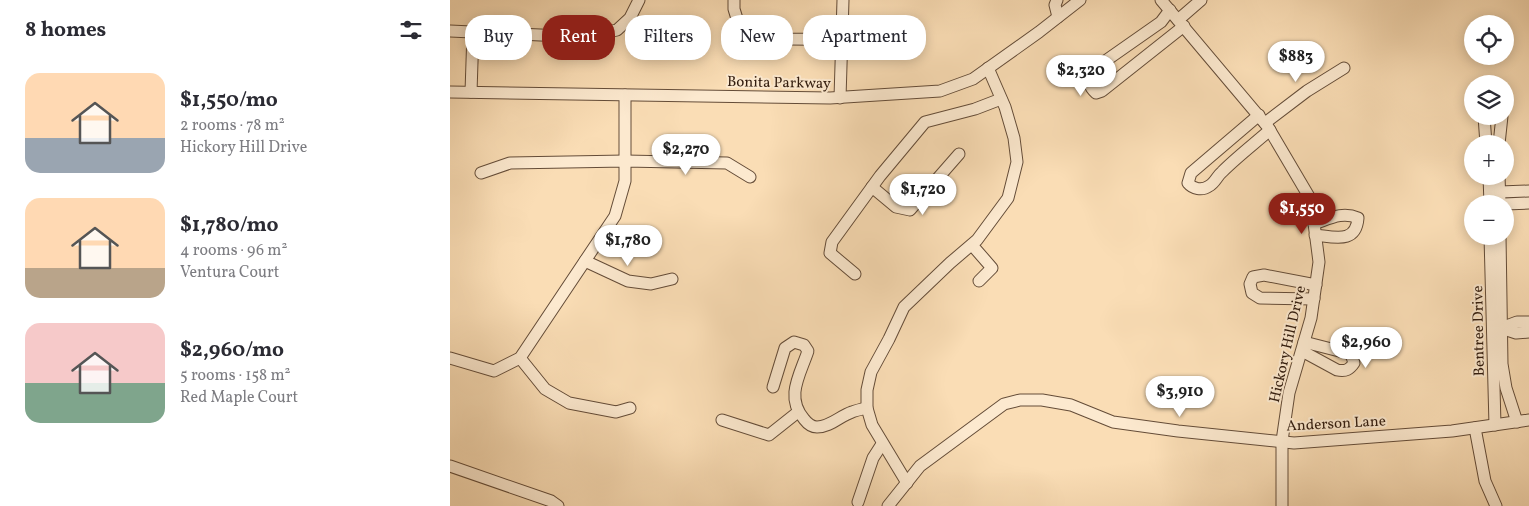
<!DOCTYPE html>
<html lang="en">
<head>
<meta charset="utf-8">
<style>
  :root { --surface:#fff; --page:#f2f2f3; --text:#2b2b33; --muted:#7c7c81; --accent:#8f2418 }
  body { margin:0; font-family:Vollkorn,serif; background:var(--page); color:var(--text); height:100vh; display:flex; flex-direction:column; font-size:19px; white-space:nowrap }
  * { box-sizing:border-box; margin:0 }
  p { font-size:16px; color:var(--muted) }
  .icon { flex:none; width:28px; height:28px; fill:none; stroke:currentColor; stroke-width:2; stroke-linecap:round; stroke-linejoin:round }
  .map { position:relative; flex:1; overflow:hidden }
  .drawer { display:flex; flex-direction:column; background:var(--surface); width:450px }
  .drawer>* { flex:none }
  .hud { position:absolute; left:15px; top:15px; width:475px; height:45px; display:flex; gap:10px }
  .controls { position:absolute; left:1014px; top:15px; display:grid; gap:10px }
  .controls a { display:grid; place-items:center; width:50px; height:50px; border-radius:50%; background:var(--surface); box-shadow:0 2px 12px #0003; font-size:25px }
  .price { position:absolute; translate:-50% -42px; padding:0 11px; border-radius:18px; background:#fff; color:#222; font-size:16px; line-height:32px; filter:drop-shadow(0 1px 2px #0008) }
  .price::after { content:''; position:absolute; left:50%; top:30px; width:15px; height:11px; margin-left:-8px; background:inherit; clip-path:polygon(0 0,100% 0,50% 100%) }
  .price.on { background:var(--accent); color:#fff }
  ul { padding:0; list-style:none }
  li { display:flex; align-items:center; gap:15px; height:125px; padding:0 25px }
  li span { display:grid; place-items:center; flex:none; width:140px; height:100px; border-radius:15px; color:#555 }
  li>.icon { margin-inline-start:auto }
  span .icon { width:60px; height:60px; fill:#fffc; stroke-width:1 }
  li b { font-size:21px }
  h2 { display:flex; justify-content:space-between; align-items:center; height:60px; padding:0 25px; font-size:21px }
  .chip { padding:0 18px; border-radius:20px; background:var(--surface); box-shadow:0 2px 12px #0003; font-size:18px; line-height:45px }
  .chip.on { background:var(--accent); color:#fff }
  main { display:flex; flex:1; min-height:0 }
  .map>svg:first-child { display:block }
  .lines { fill:none; stroke-linecap:round; stroke-linejoin:round }
  .minor-casing { stroke:#644c38; stroke-width:13 }
  .minor { stroke:#fce9cf; stroke-width:11 }
  .labels { text-anchor:middle; stroke-width:4; stroke-linejoin:round; paint-order:stroke }
  .street-label { font-size:15px; fill:#321c0e; stroke:#fce9cf }
</style>
</head>
<body>
<main>
<section class="drawer">
<h2>8 homes<svg class="icon" aria-label="filters" viewBox="0 0 24 24"><path d="M4 7h16M4 17h16"/><circle cx="9" cy="7" r="2"/><circle cx="15" cy="17" r="2"/></svg></h2>
<ul>
<li><span style="background:linear-gradient(#ffd9b3 65%,#9aa5b1 0)"><svg class="icon" aria-label="home" viewBox="0 0 24 24"><path d="M3 11l9-7 9 7M6 9v11h12V9"/></svg></span><div><b>$1,550/mo</b><p>2 rooms · 78 m²</p><p>Hickory Hill Drive</p></div></li>
<li><span style="background:linear-gradient(#ffd9b3 70%,#b9a48a 0)"><svg class="icon" aria-label="home" viewBox="0 0 24 24"><path d="M3 11l9-7 9 7M6 9v11h12V9"/></svg></span><div><b>$1,780/mo</b><p>4 rooms · 96 m²</p><p>Ventura Court</p></div></li>
<li><span style="background:linear-gradient(#f6c9c9 60%,#7fa58c 0)"><svg class="icon" aria-label="home" viewBox="0 0 24 24"><path d="M3 11l9-7 9 7M6 9v11h12V9"/></svg></span><div><b>$2,960/mo</b><p>5 rooms · 158 m²</p><p>Red Maple Court</p></div></li>
</ul>
</section>
<div class="map">
<svg width="1079" height="506" viewBox="0 0 1079 506">
  <rect width="100%" height="100%" fill="#faddb5"/>
  <filter id="stains"><feTurbulence type="fractalNoise" baseFrequency=".004" numOctaves="4"/><feColorMatrix values="0 0 0 0 .2 0 0 0 0 .09 0 0 0 0 .02 0 0 0 .5 -.17"/></filter>
  <radialGradient id="worn" r=".72"><stop offset=".6" stop-color="#630" stop-opacity="0"/><stop offset="1" stop-color="#630" stop-opacity=".3"/></radialGradient>
  <g class="lines">
    <defs>
      <g id="minor">
        <path d="M 284,0 L 284,9 L 288,22 L 300,32 L 339,39 L 432,40"/>
        <path d="M 607,0 L 605,5 L 608,17"/>
        <path d="M 711,0 L 818,127 L 861,200 L 869,262 L 861,318 L 839,393 L 832,441 L 832,506"/>
        <path d="M 720,10 L 711,22 L 641,71 C 637,79 639,87 646,93 L 652,91 L 734,26"/>
        <path d="M 728,20 L 751,0"/>
        <path d="M 0,31 L 133,37 L 167,30 L 180,18 L 189,0"/>
        <path d="M 0,92 L 380,98 L 490,91 L 523,79 L 589,32 L 630,0"/>
        <path d="M 21,92 L 23,32"/>
        <path d="M 390,98 L 393,0"/>
        <path d="M 809,115 L 741,173 L 738,183 C 743,189 752,191 759,186 C 765,183 767,176 772,172 C 787,157 804,144 820,130"/>
        <path d="M 1034,116 L 1036,144"/>
        <path d="M 815,123 L 857,91 L 894,68"/>
        <path d="M 1049,144 L 1052,116"/>
        <path d="M 31,173 L 60,163 L 175,161 L 277,163 L 300,177"/>
        <path d="M 1039,176 L 1040,204"/>
        <path d="M 1049,176 L 1050,204"/>
        <path d="M 422,187 L 446,207 L 460,210 L 509,154"/>
        <path d="M 1050,192 L 1079,191"/>
        <path d="M 1055,204 L 1079,203"/>
        <path d="M 864,224 C 879,219 892,211 908,218 C 906,244 885,237 865,235"/>
        <path d="M 1040,236 L 1045,425"/>
        <path d="M 1050,236 L 1052,364 L 1056,388 L 1067,422"/>
        <path d="M 522,245 L 542,268 L 529,281"/>
        <path d="M 135,261 L 178,281 L 201,284 L 222,279"/>
        <path d="M 405,274 L 380,253 L 382,242 L 430,176 L 475,122 L 525,109 L 551,99"/>
        <path d="M 864,299 L 810,298 L 802,293 L 800,284 L 803,277 L 814,275 L 866,285"/>
        <path d="M 1051,328 L 1067,322 L 1079,322"/>
        <path d="M 1051,328 L 1066,333 L 1079,332"/>
        <path d="M 852,351 L 887,370 C 896,372 900,369 904,363 L 901,354 L 854,342"/>
        <path d="M 0,358 L 44,371 L 70,358 L 165,216 L 175,181 L 175,95"/>
        <path d="M 70,358 L 95,389 L 119,403 L 166,412 L 180,408"/>
        <path d="M 323,387 L 335,348 L 344,342 L 354,345 L 358,351 C 350,375 335,397 354,419 C 357,423 361,427 367,427 C 380,427 390,416 402,412 C 407,410 412,409 417,408"/>
        <path d="M 272,420 L 319,435 L 348,412"/>
        <path d="M 1025,428 L 1035,481 L 1046,506"/>
        <path d="M 0,466 L 101,501 L 108,506"/>
        <path d="M 457,483 L 422,425 L 417,408 L 417,390 L 421,372 L 439,339 L 454,307 L 500,263 L 527,240 L 558,198 L 567,162 L 564,138 L 555,107 L 538,68"/>
        <path d="M 408,502 L 423,458 L 432,444"/>
        <path d="M 438,506 L 470,466 L 554,404 L 570,400 L 592,400 L 621,405 L 663,422 L 728,431 L 844,443 L 1002,431 L 1079,420"/>
      </g>
    </defs>
    <use href="#minor" class="minor-casing"/>
    <use href="#minor" class="minor"/>
  </g>
  <g class="labels">
    <g class="street-label">
      <text transform="translate(329 82) rotate(1)" y="5">Bonita Parkway</text>
      <text transform="translate(1028 331) rotate(-91)" y="5">Bentree Drive</text>
      <text transform="translate(837 344) rotate(-77)" y="5">Hickory Hill Drive</text>
      <text transform="translate(886 423) rotate(-3)" y="5">Anderson Lane</text>
    </g>
  </g>
  <rect width="100%" height="100%" filter="url(#stains)"/>
  <rect width="100%" height="100%" fill="url(#worn)"/>
</svg>
<div class="controls">
<a><svg class="icon" aria-label="locate" viewBox="0 0 24 24"><circle cx="12" cy="12" r="6"/><path d="M12 2v4M12 18v4M2 12h4M18 12h4"/></svg></a>
<a><svg class="icon" aria-label="layers" viewBox="0 0 24 24"><path d="M12 4l9 5-9 5-9-5zM3 14l9 5 9-5"/></svg></a>
<a>+</a>
<a>−</a>
</div>
<b class="price" style="left:846px;top:83px">$883</b>
<b class="price" style="left:631px;top:97px">$2,320</b>
<b class="price" style="left:236px;top:176px">$2,270</b>
<b class="price" style="left:473px;top:216px">$1,720</b>
<b class="price on" style="left:852px;top:235px">$1,550</b>
<b class="price" style="left:178px;top:267px">$1,780</b>
<b class="price" style="left:916px;top:369px">$2,960</b>
<b class="price" style="left:730px;top:418px">$3,910</b>
<div class="hud">
<a class="chip">Buy</a>
<a class="chip on">Rent</a>
<a class="chip">Filters</a>
<a class="chip">New</a>
<a class="chip">Apartment</a>
</div>
</div>
</main>
</body>
</html>
